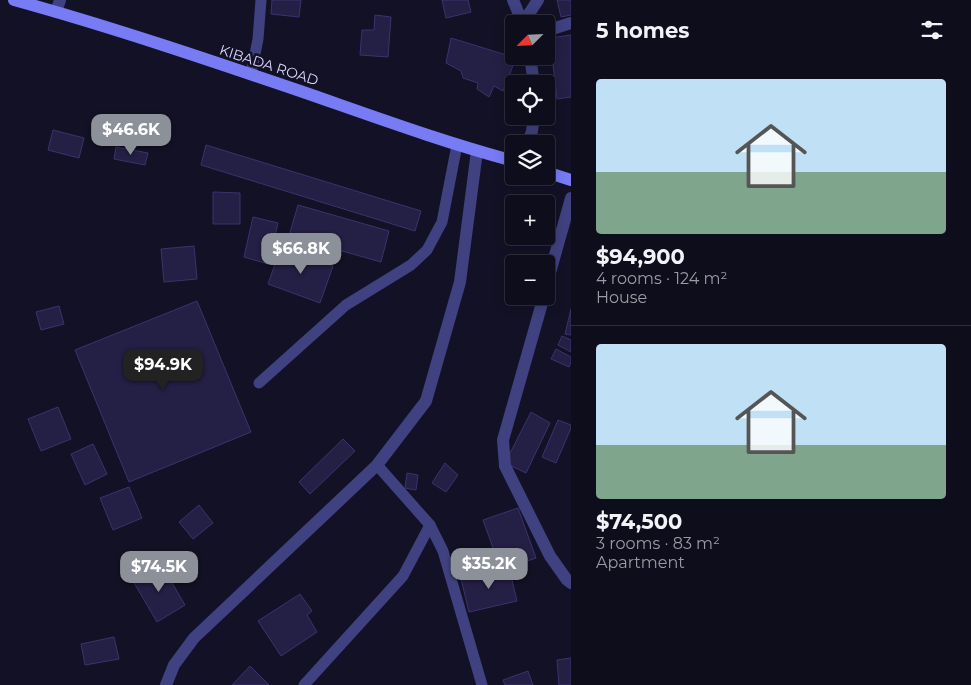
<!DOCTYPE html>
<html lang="en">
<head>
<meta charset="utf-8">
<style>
  :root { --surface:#0e0d1c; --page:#1c1b29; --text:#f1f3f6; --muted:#9b9ca3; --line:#2e2d3b; --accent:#8c9099 }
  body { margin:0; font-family:Montserrat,sans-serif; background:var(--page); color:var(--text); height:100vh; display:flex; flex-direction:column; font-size:19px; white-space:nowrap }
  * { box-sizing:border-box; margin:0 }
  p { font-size:16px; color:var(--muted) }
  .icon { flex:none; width:28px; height:28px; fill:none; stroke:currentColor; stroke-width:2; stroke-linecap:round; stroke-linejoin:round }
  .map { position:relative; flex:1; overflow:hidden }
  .drawer { display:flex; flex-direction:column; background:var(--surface); width:400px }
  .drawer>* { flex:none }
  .needle { width:32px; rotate:246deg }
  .fabs { position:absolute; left:505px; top:15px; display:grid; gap:10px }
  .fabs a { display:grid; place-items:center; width:50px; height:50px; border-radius:5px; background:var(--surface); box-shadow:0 2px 12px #0003,0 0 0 1px var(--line); font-size:25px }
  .price { position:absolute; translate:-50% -42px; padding:0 11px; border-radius:10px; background:var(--accent); color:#fff; font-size:16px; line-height:32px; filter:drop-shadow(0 1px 2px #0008) }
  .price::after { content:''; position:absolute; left:50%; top:30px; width:15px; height:11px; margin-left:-8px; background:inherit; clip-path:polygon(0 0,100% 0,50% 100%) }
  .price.selected { background:#222; color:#fff }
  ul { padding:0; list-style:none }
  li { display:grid; align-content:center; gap:10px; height:265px; padding:0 25px }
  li+li { border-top:1px solid var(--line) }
  li span { display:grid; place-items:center; height:155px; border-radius:5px; color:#555 }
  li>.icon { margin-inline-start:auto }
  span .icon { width:90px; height:90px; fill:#fffc; stroke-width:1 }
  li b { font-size:21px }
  h2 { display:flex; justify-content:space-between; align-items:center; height:60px; padding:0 25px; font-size:21px }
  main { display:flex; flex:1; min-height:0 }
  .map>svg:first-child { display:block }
  .building { fill:#241f44; stroke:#3b336e }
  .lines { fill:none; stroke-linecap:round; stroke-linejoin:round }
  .lane { stroke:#404180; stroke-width:11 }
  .street { stroke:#404180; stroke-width:12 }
  .secondary { stroke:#777bf4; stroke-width:12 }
  .labels { text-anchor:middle; stroke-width:5; stroke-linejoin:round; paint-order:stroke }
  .street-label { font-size:14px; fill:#dad8fc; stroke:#131125 }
</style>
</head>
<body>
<main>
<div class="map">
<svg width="571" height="685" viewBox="0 0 571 685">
  <rect width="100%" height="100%" fill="#131125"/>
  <g class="building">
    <path d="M 272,0 L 301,0 L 299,17 L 271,14 Z"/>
    <path d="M 442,0 L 468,0 L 471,12 L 446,18 Z"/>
    <path d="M 557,0 L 571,0 L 571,15 L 561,17 Z"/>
    <path d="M 375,15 L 391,17 L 388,57 L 360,55 L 362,30 L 374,30 Z"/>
    <path d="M 571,35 L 571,97 L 557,99 L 550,38 Z"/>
    <path d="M 451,38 L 516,58 L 503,91 L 494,86 L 489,97 L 477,89 L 478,83 L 463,78 L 461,71 L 446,63 Z"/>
    <path d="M 53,130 L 84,138 L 79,158 L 48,150 Z"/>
    <path d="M 206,145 L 421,211 L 415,231 L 201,165 Z"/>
    <path d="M 116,147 L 148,153 L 145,165 L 114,159 Z"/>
    <path d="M 213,192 L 240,193 L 240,224 L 213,224 Z"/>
    <path d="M 298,205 L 389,231 L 381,262 L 289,236 Z"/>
    <path d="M 253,217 L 278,223 L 268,264 L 244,257 Z"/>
    <path d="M 194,246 L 197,279 L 164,282 L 161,249 Z"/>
    <path d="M 281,247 L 333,266 L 320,303 L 268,284 Z"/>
    <path d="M 197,301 L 251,432 L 129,482 L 75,350 Z"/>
    <path d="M 59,306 L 64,324 L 41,330 L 36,312 Z"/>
    <path d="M 571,309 L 571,335 L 565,334 Z"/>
    <path d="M 562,336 L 571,340 L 571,352 L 558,345 Z"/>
    <path d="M 556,349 L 571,357 L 571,362 L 569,367 L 551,359 Z"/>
    <path d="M 58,407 L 71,439 L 41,451 L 28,419 Z"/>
    <path d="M 531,412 L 550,423 L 526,473 L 505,463 Z"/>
    <path d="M 558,420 L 571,425 L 571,428 L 556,463 L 542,457 Z"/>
    <path d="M 343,439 L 355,451 L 310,494 L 299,482 Z"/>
    <path d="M 93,444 L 107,474 L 85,485 L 71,454 Z"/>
    <path d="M 445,463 L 458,475 L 446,492 L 432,483 Z"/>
    <path d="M 407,473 L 418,475 L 416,490 L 405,488 Z"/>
    <path d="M 129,487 L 142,518 L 113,530 L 100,498 Z"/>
    <path d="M 199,505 L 213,523 L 193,539 L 179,522 Z"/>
    <path d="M 518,508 L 536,558 L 501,570 L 483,520 Z"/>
    <path d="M 161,564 L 185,605 L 157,622 L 133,581 Z"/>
    <path d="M 509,568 L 517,601 L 469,612 L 461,579 Z"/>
    <path d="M 300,594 L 312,611 L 307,615 L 317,632 L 281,656 L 258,621 Z"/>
    <path d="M 114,637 L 119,659 L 85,665 L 81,644 Z"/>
    <path d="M 571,658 L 571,685 L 559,685 L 557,660 Z"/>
    <path d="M 250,666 L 269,685 L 232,685 Z"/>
    <path d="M 528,671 L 533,685 L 505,685 L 503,680 Z"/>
  </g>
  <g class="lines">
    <g class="lane">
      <path d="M 251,74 L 258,39 L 261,0"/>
      <path d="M 259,383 L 346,305 L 411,265 L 427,250 L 442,222 L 457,145"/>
      <path d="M 430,525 L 443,551 L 482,685"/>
      <path d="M 304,685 L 403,576 L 430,525 L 377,465"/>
    </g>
    <g class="street">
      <path d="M 513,0 L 523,24"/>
      <path d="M 56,12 L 60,0"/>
      <path d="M 523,23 L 538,0"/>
      <path d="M 546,31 L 571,23"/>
      <path d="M 530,56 L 534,84"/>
      <path d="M 528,144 L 532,131 L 534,116"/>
      <path d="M 546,287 L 571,198"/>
      <path d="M 544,296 L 503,440 L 505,466 L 550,556 L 567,580 L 571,583"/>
      <path d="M 166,685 L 174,665 L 194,638 L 377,465 L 426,401 L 460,282 L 477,151"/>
    </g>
    <g class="secondary">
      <path d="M 14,0 C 112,27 209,60 306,93 C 375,117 443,142 514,161"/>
      <path d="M 546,172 L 571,180"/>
    </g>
  </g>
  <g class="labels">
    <g class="street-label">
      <text transform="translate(269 65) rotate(18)" y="5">KIBADA ROAD</text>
    </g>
  </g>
</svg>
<div class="fabs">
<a><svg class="needle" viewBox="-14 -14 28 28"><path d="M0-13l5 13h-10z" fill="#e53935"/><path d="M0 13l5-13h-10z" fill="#9b9ca3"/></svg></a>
<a><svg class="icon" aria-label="locate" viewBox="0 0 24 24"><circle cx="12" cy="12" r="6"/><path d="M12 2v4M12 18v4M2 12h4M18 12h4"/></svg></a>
<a><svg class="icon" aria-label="layers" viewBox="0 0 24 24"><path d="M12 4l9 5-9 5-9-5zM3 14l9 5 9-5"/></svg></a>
<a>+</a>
<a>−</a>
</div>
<b class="price" style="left:131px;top:156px">$46.6K</b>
<b class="price" style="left:301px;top:275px">$66.8K</b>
<b class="price selected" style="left:163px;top:391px">$94.9K</b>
<b class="price" style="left:489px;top:590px">$35.2K</b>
<b class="price" style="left:159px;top:593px">$74.5K</b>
</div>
<section class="drawer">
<h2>5 homes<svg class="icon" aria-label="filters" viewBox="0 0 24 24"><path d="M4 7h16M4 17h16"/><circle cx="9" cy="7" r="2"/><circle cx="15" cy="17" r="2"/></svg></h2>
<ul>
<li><span style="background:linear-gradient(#bfe0f5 60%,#7fa58c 0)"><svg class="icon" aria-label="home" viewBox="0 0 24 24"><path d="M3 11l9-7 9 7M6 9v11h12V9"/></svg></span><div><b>$94,900</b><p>4 rooms · 124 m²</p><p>House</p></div></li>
<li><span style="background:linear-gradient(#bfe0f5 65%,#7fa58c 0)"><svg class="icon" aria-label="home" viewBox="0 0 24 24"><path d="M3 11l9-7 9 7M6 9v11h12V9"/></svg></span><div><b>$74,500</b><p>3 rooms · 83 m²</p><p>Apartment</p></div></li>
</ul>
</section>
</main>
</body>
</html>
